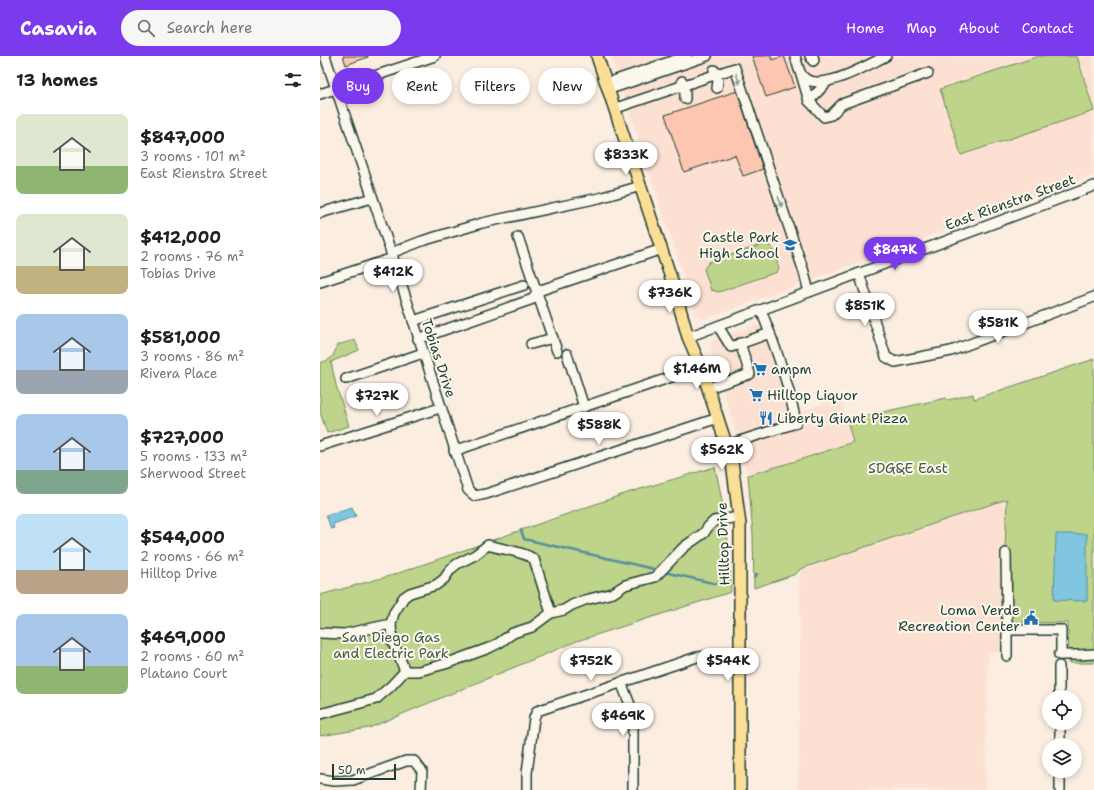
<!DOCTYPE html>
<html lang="en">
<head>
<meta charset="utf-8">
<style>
  :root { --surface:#fff; --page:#f6f6f6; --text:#202124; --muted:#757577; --accent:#7c3aed }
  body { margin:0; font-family:"Shantell Sans",sans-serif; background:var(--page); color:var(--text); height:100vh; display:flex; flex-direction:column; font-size:15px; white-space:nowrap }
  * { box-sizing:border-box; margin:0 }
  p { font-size:13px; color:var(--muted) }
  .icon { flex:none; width:22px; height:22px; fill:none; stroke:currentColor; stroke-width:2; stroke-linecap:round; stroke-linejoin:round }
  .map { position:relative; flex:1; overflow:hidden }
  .sheet { display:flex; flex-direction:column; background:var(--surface); width:320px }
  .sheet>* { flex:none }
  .banner { position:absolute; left:12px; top:12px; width:380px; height:36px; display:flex; gap:8px }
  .tools { position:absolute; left:722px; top:634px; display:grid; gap:8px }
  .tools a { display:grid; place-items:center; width:40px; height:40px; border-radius:50%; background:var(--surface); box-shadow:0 2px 6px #0003; font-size:20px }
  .scale { position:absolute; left:12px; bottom:10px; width:64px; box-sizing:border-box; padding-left:4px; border:2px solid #1f3d34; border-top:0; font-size:11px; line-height:14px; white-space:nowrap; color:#1f3d34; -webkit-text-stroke:3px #fbf7ec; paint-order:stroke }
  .price { position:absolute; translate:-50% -34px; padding:0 9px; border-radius:14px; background:#fff; color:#222; font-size:13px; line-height:26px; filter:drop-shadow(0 1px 2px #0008) }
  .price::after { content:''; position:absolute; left:50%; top:24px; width:12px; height:9px; margin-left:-6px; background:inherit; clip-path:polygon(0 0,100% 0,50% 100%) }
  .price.on { background:var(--accent); color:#fff }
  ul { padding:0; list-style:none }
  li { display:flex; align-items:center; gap:12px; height:100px; padding:0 16px }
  li span { display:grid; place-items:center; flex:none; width:112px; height:80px; border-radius:8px; color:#555 }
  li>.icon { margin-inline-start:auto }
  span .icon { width:48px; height:48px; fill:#fffc; stroke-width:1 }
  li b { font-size:17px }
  h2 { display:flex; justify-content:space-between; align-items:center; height:48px; padding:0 16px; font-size:17px }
  .chip { padding:0 14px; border-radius:18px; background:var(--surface); box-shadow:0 2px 6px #0003; font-size:14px; line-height:36px }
  .chip.on { background:var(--accent); color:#fff }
  header { display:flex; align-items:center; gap:24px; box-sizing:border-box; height:56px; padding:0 20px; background:var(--accent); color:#fff }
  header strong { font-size:19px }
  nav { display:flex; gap:22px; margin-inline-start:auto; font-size:14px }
  .search { width:280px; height:36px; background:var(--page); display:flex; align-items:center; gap:10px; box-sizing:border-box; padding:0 14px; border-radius:22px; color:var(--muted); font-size:15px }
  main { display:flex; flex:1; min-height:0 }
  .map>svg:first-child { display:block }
  .built { fill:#fce1d2 }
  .green { fill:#bdd48a; stroke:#6e885f }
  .water { fill:#80c6e1; stroke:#598f9c }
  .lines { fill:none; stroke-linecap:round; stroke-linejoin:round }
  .stream { stroke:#598f9c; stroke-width:2.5 }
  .building { fill:#fdc6b0; stroke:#1f3d34 }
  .minor-casing { stroke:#1f3d34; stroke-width:12 }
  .major-casing { stroke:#1f3d34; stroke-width:14 }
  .minor { stroke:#fbf7ec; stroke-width:9 }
  .major { stroke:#fbdf96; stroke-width:11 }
  .oneway { fill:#8d9a90 }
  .labels { text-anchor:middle; stroke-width:4; stroke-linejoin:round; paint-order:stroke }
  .street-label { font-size:14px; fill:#1f3d34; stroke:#fbf7ec }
  .poi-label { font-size:14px; fill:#1f3d34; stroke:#fbf7ec; text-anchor:start }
  .park-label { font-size:14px; fill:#3f5b45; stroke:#fbf7ec }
</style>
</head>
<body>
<header>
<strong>Casavia</strong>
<div class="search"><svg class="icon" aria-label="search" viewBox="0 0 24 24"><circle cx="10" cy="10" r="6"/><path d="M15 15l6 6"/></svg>Search here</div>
<nav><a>Home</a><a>Map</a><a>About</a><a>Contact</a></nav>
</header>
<main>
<section class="sheet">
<h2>13 homes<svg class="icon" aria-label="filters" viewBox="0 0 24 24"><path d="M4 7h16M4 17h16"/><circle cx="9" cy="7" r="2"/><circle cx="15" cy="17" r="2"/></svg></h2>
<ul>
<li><span style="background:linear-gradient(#dfe7d0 65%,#8fb573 0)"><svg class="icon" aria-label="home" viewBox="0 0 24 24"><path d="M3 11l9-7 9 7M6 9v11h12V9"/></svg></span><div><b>$847,000</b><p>3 rooms · 101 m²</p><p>East Rienstra Street</p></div></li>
<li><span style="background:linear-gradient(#dfe7d0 65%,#c2b280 0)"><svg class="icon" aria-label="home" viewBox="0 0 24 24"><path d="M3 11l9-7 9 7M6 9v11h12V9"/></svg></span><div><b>$412,000</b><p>2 rooms · 76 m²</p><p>Tobias Drive</p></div></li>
<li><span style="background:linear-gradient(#a9c7e8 70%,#9aa5b1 0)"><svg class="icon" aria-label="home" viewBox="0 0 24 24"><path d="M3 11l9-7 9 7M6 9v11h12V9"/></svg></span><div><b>$581,000</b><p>3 rooms · 86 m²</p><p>Rivera Place</p></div></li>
<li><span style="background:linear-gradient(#a9c7e8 70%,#7fa58c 0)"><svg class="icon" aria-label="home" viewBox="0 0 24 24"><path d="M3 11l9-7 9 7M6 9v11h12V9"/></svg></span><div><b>$727,000</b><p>5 rooms · 133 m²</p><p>Sherwood Street</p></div></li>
<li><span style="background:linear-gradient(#bfe0f5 70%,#b9a48a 0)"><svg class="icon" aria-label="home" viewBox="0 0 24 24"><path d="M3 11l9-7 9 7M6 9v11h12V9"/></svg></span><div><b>$544,000</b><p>2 rooms · 66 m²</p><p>Hilltop Drive</p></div></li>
<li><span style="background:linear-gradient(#a9c7e8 65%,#8fb573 0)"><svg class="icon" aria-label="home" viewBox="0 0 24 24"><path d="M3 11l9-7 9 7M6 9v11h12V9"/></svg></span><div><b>$469,000</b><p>2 rooms · 60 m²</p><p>Platano Court</p></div></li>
</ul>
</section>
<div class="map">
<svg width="774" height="734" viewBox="0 0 774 734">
  <rect width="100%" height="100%" fill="#fbede0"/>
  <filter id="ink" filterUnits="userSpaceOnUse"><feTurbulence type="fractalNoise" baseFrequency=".025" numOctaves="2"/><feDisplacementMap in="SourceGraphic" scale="8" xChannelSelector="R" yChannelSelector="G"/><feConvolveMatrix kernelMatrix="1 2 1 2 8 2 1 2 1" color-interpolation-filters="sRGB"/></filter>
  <g filter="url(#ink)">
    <g class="built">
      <path d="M 291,0 L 774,0 L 774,119 L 385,263 L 377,259 Z"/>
      <path d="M 442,267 L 472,358 L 520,342 L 533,386 L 476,405 L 428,419 L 390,289 L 392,285 Z"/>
      <path d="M 687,443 L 682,566 L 682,596 L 668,596 L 665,734 L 478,734 L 480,607 L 480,513 Z"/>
    </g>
    <g class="green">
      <path d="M 719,0 L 757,0 L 774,55 L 641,99 L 620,33 Z"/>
      <path d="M 444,188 L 452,191 L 459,212 L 457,216 L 399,236 L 391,234 L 384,213 L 389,206 Z"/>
      <path d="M 35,284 L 39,294 L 11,306 L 16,329 L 29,370 L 7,377 L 0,356 L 0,307 C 12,303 13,302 17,289 Z"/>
      <path d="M 774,303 L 774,607 L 749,607 L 748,567 L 682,566 L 687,443 L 480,513 L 476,518 L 434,532 L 433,479 L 428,419 L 476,405 L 533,386 L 527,364 L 626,342 L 628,344 L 653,338 L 654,343 Z"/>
      <path d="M 395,411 C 405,454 410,492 411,536 L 257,585 L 49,672 L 0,680 L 0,539 L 73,519 L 307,437 Z"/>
    </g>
    <g class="water">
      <path d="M 32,451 L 36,460 L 13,468 L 14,472 L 11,473 L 6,459 Z"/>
      <path d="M 736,478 L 767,478 L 767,545 L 734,544 Z"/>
    </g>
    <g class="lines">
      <g class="stream">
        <path d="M 201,474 L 204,483 L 338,514"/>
        <path d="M 344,516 L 393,527 L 403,528"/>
        <path d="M 434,521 L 437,518"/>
      </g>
    </g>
    <g class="building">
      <path d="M 23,0 L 48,0 L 48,1 L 26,9 Z"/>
      <path d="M 432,0 L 451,0 L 452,4 L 464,0 L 475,31 L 446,41 Z"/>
      <path d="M 417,35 L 443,113 L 423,120 L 415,99 L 364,116 L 345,59 Z"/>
    </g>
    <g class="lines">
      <defs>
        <g id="minor">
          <path d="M 5,0 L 73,202 L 148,434 L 155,440 L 166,438 L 398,362"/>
          <path d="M 475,0 C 477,5 478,13 481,18 C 495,41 549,8 566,0"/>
          <path d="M 490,0 L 493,5 L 494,4 L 493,0"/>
          <path d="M 394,14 L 398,25 L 397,32"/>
          <path d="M 481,18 L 489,45 L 508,25"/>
          <path d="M 362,25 L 365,36 L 365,43"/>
          <path d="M 287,27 L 367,0"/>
          <path d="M 290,33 L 387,0"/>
          <path d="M 0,38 L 115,0"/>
          <path d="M 489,45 L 504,61 L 511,59 L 522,48 L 608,17"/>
          <path d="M 296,52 L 415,12 L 484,216 L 489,236"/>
          <path d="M 0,157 L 52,142"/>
          <path d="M 198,181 L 237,295"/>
          <path d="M 71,197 L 102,185 L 162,167 L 279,142 L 321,130"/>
          <path d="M 539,217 L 566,301 L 575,306 L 631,295 L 774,241"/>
          <path d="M 0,226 L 73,202"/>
          <path d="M 93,265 L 204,229"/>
          <path d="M 398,270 L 411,291 L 450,277"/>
          <path d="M 368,281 L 774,130"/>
          <path d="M 98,283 L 213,243 L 218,235 L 342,193"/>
          <path d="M 211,288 L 233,282"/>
          <path d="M 247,298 L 264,351"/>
          <path d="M 26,323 L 103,297"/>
          <path d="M 388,332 L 430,318 L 420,287"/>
          <path d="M 407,389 L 476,367 C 469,328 455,290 441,254"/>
          <path d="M 0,390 L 120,352"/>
          <path d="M 134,395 L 381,311"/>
          <path d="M 686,497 L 687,574"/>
          <path d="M 71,568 L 72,584 L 85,615 L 99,615 L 125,608 L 169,592 L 179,587 L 193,577 L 212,571 L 231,557"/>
          <path d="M 0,577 L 24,578 L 71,568 L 74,557 L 84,541 L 90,537 L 116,529 L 124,523 L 131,513 L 137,508 L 155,499 L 168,489 C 183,494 200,494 214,503 L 231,557 L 244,554 L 252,549 L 265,544 L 293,537 L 305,529 L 335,521 L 364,491 L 384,477 L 388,471 L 394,465 L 419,461"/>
          <path d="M 739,599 L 758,599 L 774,598"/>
          <path d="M 687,600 L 687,574 L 741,574 L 741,599"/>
          <path d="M 739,610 L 739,641"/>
          <path d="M 301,626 L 311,651 L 313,663 L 313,734"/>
          <path d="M 0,658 L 56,643 L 71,630 L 85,615"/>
          <path d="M 740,667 L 740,689"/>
          <path d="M 740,715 L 740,734"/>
          <path d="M 0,723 L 14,725 L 33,724 L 86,705 L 94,705 L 102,715 L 101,734"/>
          <path d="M 207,734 L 207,717 L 214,662 L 217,655 L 377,601 L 419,598"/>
        </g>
        <path id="major" d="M 277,0 L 353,228 L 368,281 L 381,311 L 412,406 L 420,469 L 420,734"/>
      </defs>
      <use href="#minor" class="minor-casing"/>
      <use href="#major" class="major-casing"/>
      <use href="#minor" class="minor"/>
      <use href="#major" class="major"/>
    </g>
    <defs><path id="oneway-solid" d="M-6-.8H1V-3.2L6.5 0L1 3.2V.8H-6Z"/></defs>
    <g class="oneway">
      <use href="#oneway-solid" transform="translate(418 23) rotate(71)"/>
      <use href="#oneway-solid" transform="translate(460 146) rotate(71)"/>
    </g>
  </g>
  <defs>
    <symbol id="school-bare" viewBox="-9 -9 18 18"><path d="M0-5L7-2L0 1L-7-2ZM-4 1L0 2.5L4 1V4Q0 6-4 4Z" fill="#1f6fb2" stroke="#fbf7ec" stroke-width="2.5" paint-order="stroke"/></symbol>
    <symbol id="supermarket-bare" viewBox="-9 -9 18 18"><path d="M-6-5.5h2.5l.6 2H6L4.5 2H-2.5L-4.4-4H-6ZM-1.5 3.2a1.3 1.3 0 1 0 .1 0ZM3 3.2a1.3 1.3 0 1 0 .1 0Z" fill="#1f6fb2" stroke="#fbf7ec" stroke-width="2.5" paint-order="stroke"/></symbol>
    <symbol id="restaurant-bare" viewBox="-9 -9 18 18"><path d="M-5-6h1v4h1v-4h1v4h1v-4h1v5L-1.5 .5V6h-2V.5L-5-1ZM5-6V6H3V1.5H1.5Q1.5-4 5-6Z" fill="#1f6fb2" stroke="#fbf7ec" stroke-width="2.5" paint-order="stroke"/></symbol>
    <symbol id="civic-bare" viewBox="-9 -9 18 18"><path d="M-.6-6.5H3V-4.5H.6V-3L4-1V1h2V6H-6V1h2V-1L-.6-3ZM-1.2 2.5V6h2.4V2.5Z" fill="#1f6fb2" stroke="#fbf7ec" stroke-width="2.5" paint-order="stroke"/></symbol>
  </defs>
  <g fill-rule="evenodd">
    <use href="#school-bare" x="460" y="179" width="20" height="20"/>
    <use href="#supermarket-bare" x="430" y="303" width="20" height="20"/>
    <use href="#supermarket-bare" x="426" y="329" width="20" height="20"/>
    <use href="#restaurant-bare" x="436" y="352" width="20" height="20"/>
    <use href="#civic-bare" x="701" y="552" width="20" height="20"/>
  </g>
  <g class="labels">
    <g class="street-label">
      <text transform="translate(690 146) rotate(-20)" y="5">East Rienstra Street</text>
      <text transform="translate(119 302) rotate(72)" y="5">Tobias Drive</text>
      <text transform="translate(403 488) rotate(-92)" y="5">Hilltop Drive</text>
    </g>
    <g class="poi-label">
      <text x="459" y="186" text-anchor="end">Castle Park<tspan x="459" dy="16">High School</tspan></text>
      <text x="451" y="318">ampm</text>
      <text x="447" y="344">Hilltop Liquor</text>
      <text x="457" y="367">Liberty Giant Pizza</text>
      <text x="700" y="559" text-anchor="end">Loma Verde<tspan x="700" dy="16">Recreation Center</tspan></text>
    </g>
    <g class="park-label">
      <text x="588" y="417">SDG&amp;E East</text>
      <text x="71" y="586">San Diego Gas<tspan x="71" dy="16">and Electric Park</tspan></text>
    </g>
  </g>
</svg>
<div class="tools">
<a><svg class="icon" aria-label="locate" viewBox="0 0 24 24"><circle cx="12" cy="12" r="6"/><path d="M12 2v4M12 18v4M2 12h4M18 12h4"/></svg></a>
<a><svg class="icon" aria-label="layers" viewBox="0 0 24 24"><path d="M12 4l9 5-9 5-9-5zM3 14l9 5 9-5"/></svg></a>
</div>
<div class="scale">50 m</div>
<b class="price" style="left:306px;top:120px">$833K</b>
<b class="price on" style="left:575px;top:215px">$847K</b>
<b class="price" style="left:73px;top:237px">$412K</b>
<b class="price" style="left:350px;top:258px">$736K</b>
<b class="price" style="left:545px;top:271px">$851K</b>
<b class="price" style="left:678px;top:288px">$581K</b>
<b class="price" style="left:377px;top:334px">$1.46M</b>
<b class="price" style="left:57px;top:361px">$727K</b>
<b class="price" style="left:279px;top:390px">$588K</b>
<b class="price" style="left:402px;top:415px">$562K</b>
<b class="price" style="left:271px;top:626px">$752K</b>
<b class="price" style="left:408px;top:626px">$544K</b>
<b class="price" style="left:303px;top:681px">$469K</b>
<div class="banner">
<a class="chip on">Buy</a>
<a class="chip">Rent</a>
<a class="chip">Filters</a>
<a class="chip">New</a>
</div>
</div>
</main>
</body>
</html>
